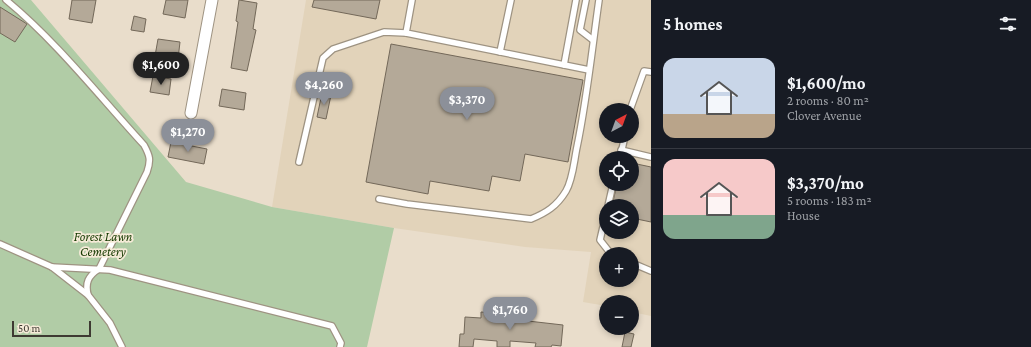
<!DOCTYPE html>
<html lang="en">
<head>
<meta charset="utf-8">
<style>
  :root { --surface:#171b24; --page:#242831; --text:#f1f3f6; --muted:#9ea1a6; --line:#363941; --accent:#8c9099 }
  body { margin:0; font-family:"Crimson Pro",serif; background:var(--page); color:var(--text); height:100vh; display:flex; flex-direction:column; font-size:15px; white-space:nowrap }
  * { box-sizing:border-box; margin:0 }
  p { font-size:13px; color:var(--muted) }
  .icon { flex:none; width:22px; height:22px; fill:none; stroke:currentColor; stroke-width:2; stroke-linecap:round; stroke-linejoin:round }
  .map { position:relative; flex:1; overflow:hidden }
  .panel { display:flex; flex-direction:column; background:var(--surface); width:380px }
  .panel>* { flex:none }
  .needle { width:26px; rotate:41deg }
  .controls { position:absolute; left:599px; top:103px; display:grid; gap:8px }
  .controls a { display:grid; place-items:center; width:40px; height:40px; border-radius:50%; background:var(--surface); box-shadow:0 2px 6px #0003; font-size:20px }
  .scale { position:absolute; left:12px; bottom:10px; width:79px; box-sizing:border-box; padding-left:4px; border:2px solid #3e3a32; border-top:0; font-size:11px; line-height:14px; white-space:nowrap; color:#3e3a32; -webkit-text-stroke:3px #f6ebd8; paint-order:stroke }
  .price { position:absolute; translate:-50% -34px; padding:0 9px; border-radius:14px; background:var(--accent); color:#fff; font-size:13px; line-height:26px; filter:drop-shadow(0 1px 2px #0008) }
  .price::after { content:''; position:absolute; left:50%; top:24px; width:12px; height:9px; margin-left:-6px; background:inherit; clip-path:polygon(0 0,100% 0,50% 100%) }
  .price.selected { background:#222; color:#fff }
  ul { padding:0; list-style:none }
  li { display:flex; align-items:center; gap:12px; height:100px; padding:0 12px }
  li+li { border-top:1px solid var(--line) }
  li span { display:grid; place-items:center; flex:none; width:112px; height:80px; border-radius:12px; color:#555 }
  li>.icon { margin-inline-start:auto }
  span .icon { width:48px; height:48px; fill:#fffc; stroke-width:1 }
  li b { font-size:17px }
  h2 { display:flex; justify-content:space-between; align-items:center; height:48px; padding:0 12px; font-size:17px }
  main { display:flex; flex:1; min-height:0 }
  .map>svg:first-child { display:block }
  .built { fill:#e2d3ba; fill-rule:evenodd }
  .green { fill:#b1cca6 }
  .building { fill:#b4a998; stroke:#736859 }
  .lines { fill:none; stroke-linecap:round; stroke-linejoin:round }
  .service-casing { stroke:#9e9382; stroke-width:8 }
  .minor-casing { stroke:#9e9382; stroke-width:13 }
  .service { stroke:#fff; stroke-width:5.5 }
  .minor { stroke:#fff; stroke-width:11 }
  .labels { text-anchor:middle; stroke-width:3.5; stroke-linejoin:round; paint-order:stroke }
  .park-label { font-size:13px; font-style:italic; fill:#153a00; stroke:#f6ebd8 }
</style>
</head>
<body>
<main>
<div class="map">
<svg width="651" height="347" viewBox="0 0 651 347">
  <rect width="100%" height="100%" fill="#e9ddcb"/>
  <path class="built" d="M 306,0 L 651,0 L 651,316 L 632,312 L 632,302 L 606,302 L 606,306 L 583,302 L 591,252 L 525,247 L 394,228 L 272,207 ZM 606,110 L 632,110 L 632,136 L 606,136 ZM 606,158 L 632,158 L 632,184 L 606,184 ZM 606,206 L 632,206 L 632,232 L 606,232 ZM 606,254 L 632,254 L 632,280 L 606,280 Z"/>
  <path class="green" d="M 0,0 L 31,0 L 186,182 L 272,207 L 394,228 L 367,347 L 0,347 Z"/>
  <g class="building">
    <path d="M 72,0 L 96,0 L 92,23 L 69,19 Z"/>
    <path d="M 166,0 L 188,0 L 185,18 L 163,14 Z"/>
    <path d="M 239,0 L 257,3 L 253,29 L 256,30 L 247,71 L 231,68 L 238,22 L 236,21 Z"/>
    <path d="M 314,0 L 380,0 L 376,19 L 312,7 Z"/>
    <path d="M 0,7 L 27,24 L 15,42 L 0,33 Z"/>
    <path d="M 134,16 L 146,19 L 144,32 L 131,30 Z"/>
    <path d="M 158,39 L 180,42 L 178,59 L 155,56 Z"/>
    <path d="M 391,44 L 583,80 L 568,162 L 525,154 L 520,181 L 492,176 L 489,191 L 430,181 L 428,194 L 366,182 Z"/>
    <path d="M 153,76 L 171,79 L 169,95 L 150,92 Z"/>
    <path d="M 222,89 L 246,93 L 244,110 L 219,106 Z"/>
    <path d="M 322,93 L 331,95 L 326,119 L 317,117 Z"/>
    <path d="M 171,142 L 207,149 L 204,164 L 168,157 Z"/>
    <path d="M 632,163 L 651,167 L 651,222 L 632,218 L 632,206 L 612,206 L 617,184 L 632,184 Z"/>
    <path d="M 481,312 L 517,315 L 517,313 L 529,314 L 528,321 L 563,325 L 561,346 L 552,345 L 551,347 L 535,347 L 536,343 L 510,341 L 510,347 L 497,347 L 497,341 L 474,339 L 473,347 L 459,347 L 460,334 L 464,334 L 465,317 L 481,318 Z"/>
    <path d="M 625,332 L 634,334 L 631,347 L 622,347 Z"/>
  </g>
  <g class="lines">
    <defs>
      <g id="service">
        <path d="M 6,0 C 57,42 99,96 144,145 C 150,156 151,160 147,172 L 99,269 C 88,276 85,283 88,295"/>
        <path d="M 412,0 L 406,33 L 589,70"/>
        <path d="M 586,0 L 580,30 L 593,40"/>
        <path d="M 500,52 L 511,0"/>
        <path d="M 564,65 L 576,0"/>
        <path d="M 630,110 L 644,71 L 651,72"/>
        <path d="M 621,150 L 651,157"/>
        <path d="M 620,158 L 625,136"/>
        <path d="M 299,162 L 323,58 L 333,49 L 384,32 L 406,33"/>
        <path d="M 379,199 L 407,204 L 531,219 C 546,213 557,206 566,191 C 573,179 574,161 577,147 C 587,99 592,49 599,0"/>
        <path d="M 608,206 L 613,184"/>
        <path d="M 606,214 L 600,240 L 611,254"/>
        <path d="M 0,244 L 52,267 L 88,295 L 110,323 L 122,347"/>
        <path d="M 632,263 L 651,271"/>
        <path d="M 52,267 L 110,270 L 332,326 L 341,343 L 340,347"/>
      </g>
      <path id="minor" d="M 191,113 L 212,0"/>
    </defs>
    <use href="#service" class="service-casing"/>
    <use href="#minor" class="minor-casing"/>
    <use href="#service" class="service"/>
    <use href="#minor" class="minor"/>
  </g>
  <g class="labels">
    <g class="park-label">
      <text x="103" y="241">Forest Lawn<tspan x="103" dy="15">Cemetery</tspan></text>
    </g>
  </g>
</svg>
<div class="controls">
<a><svg class="needle" viewBox="-14 -14 28 28"><path d="M0-13l5 13h-10z" fill="#e53935"/><path d="M0 13l5-13h-10z" fill="#9ea1a6"/></svg></a>
<a><svg class="icon" aria-label="locate" viewBox="0 0 24 24"><circle cx="12" cy="12" r="6"/><path d="M12 2v4M12 18v4M2 12h4M18 12h4"/></svg></a>
<a><svg class="icon" aria-label="layers" viewBox="0 0 24 24"><path d="M12 4l9 5-9 5-9-5zM3 14l9 5 9-5"/></svg></a>
<a>+</a>
<a>−</a>
</div>
<div class="scale">50 m</div>
<b class="price selected" style="left:161px;top:86px">$1,600</b>
<b class="price" style="left:324px;top:106px">$4,260</b>
<b class="price" style="left:467px;top:121px">$3,370</b>
<b class="price" style="left:188px;top:153px">$1,270</b>
<b class="price" style="left:510px;top:331px">$1,760</b>
</div>
<section class="panel">
<h2>5 homes<svg class="icon" aria-label="filters" viewBox="0 0 24 24"><path d="M4 7h16M4 17h16"/><circle cx="9" cy="7" r="2"/><circle cx="15" cy="17" r="2"/></svg></h2>
<ul>
<li><span style="background:linear-gradient(#c9d6e8 70%,#b9a48a 0)"><svg class="icon" aria-label="home" viewBox="0 0 24 24"><path d="M3 11l9-7 9 7M6 9v11h12V9"/></svg></span><div><b>$1,600/mo</b><p>2 rooms · 80 m²</p><p>Clover Avenue</p></div></li>
<li><span style="background:linear-gradient(#f6c9c9 70%,#7fa58c 0)"><svg class="icon" aria-label="home" viewBox="0 0 24 24"><path d="M3 11l9-7 9 7M6 9v11h12V9"/></svg></span><div><b>$3,370/mo</b><p>5 rooms · 183 m²</p><p>House</p></div></li>
</ul>
</section>
</main>
</body>
</html>
